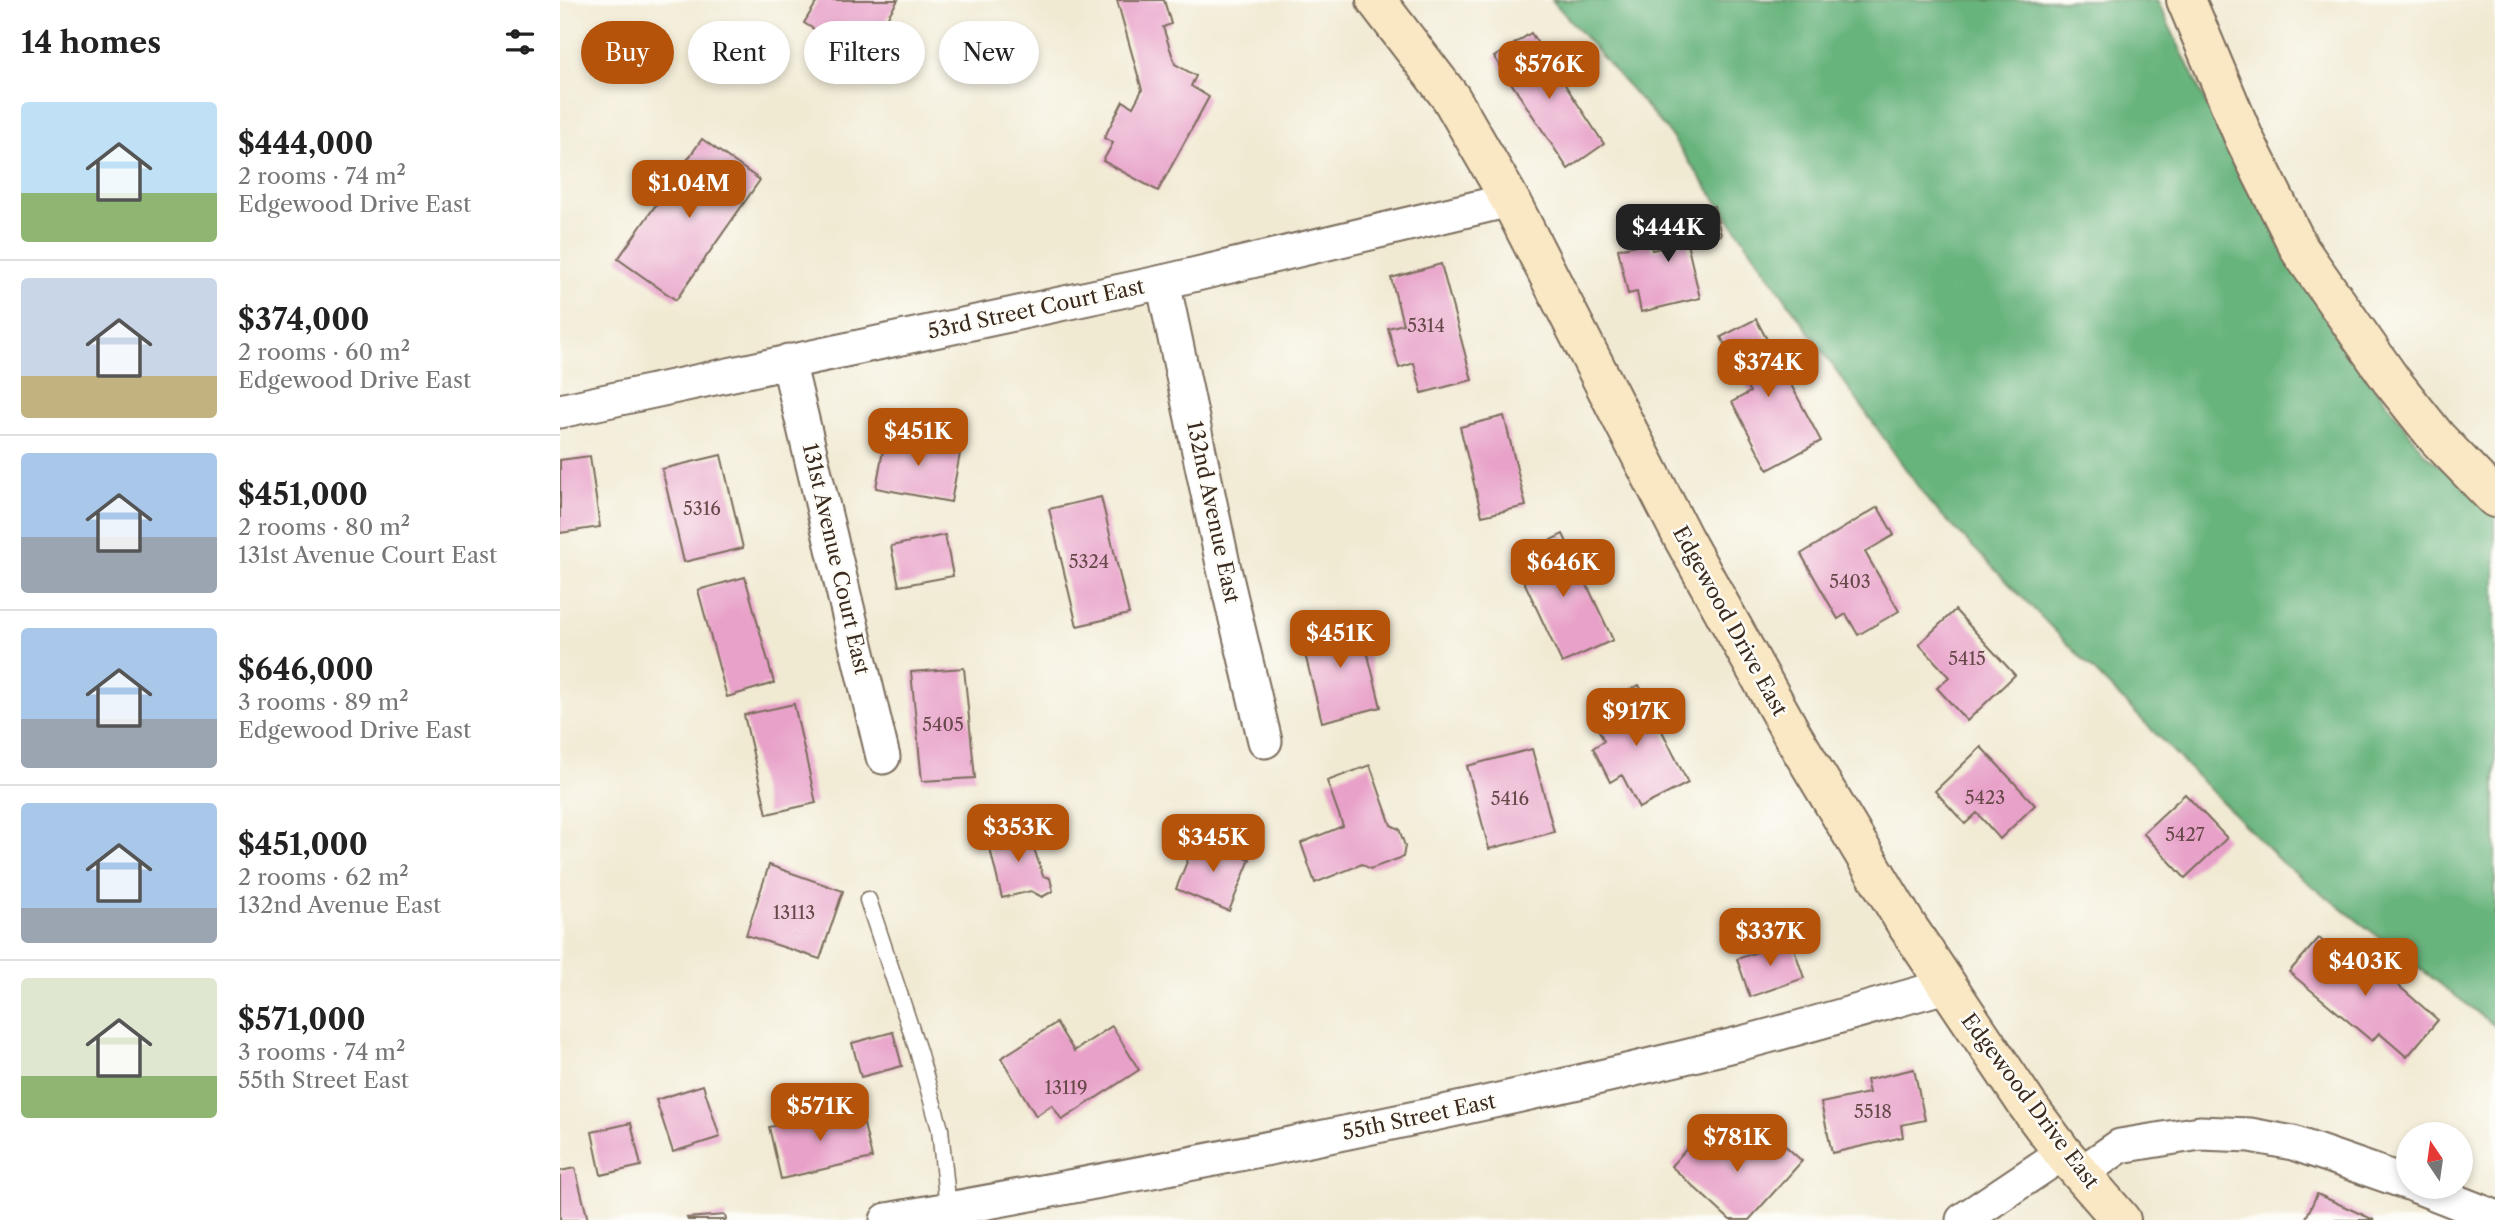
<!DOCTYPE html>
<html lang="en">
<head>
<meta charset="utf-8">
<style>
  :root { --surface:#fff; --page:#f6f6f6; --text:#222; --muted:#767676; --line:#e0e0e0; --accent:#b45309 }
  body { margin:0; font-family:"Libre Caslon Text",serif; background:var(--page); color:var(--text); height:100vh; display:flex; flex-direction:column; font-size:26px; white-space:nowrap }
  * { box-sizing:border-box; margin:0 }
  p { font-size:23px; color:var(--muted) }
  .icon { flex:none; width:38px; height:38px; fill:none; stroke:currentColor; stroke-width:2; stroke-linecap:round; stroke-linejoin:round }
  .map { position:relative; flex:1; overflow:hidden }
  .drawer { display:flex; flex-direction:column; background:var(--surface); width:560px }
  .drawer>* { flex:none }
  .top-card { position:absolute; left:21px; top:21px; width:665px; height:63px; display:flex; gap:14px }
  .needle { width:46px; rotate:347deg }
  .fabs { position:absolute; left:1836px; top:1122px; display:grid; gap:14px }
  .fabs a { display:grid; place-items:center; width:77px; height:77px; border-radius:50%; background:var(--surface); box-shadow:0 4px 10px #0003; font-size:35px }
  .price { position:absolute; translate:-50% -60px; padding:0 16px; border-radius:14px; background:var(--accent); color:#fff; font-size:23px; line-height:46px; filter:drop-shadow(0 2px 4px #0008) }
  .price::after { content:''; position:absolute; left:50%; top:42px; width:21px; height:16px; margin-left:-10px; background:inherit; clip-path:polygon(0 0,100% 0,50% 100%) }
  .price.current { background:#222; color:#fff }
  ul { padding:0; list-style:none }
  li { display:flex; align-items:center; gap:21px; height:175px; padding:0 21px }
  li+li { border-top:2px solid var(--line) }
  li span { display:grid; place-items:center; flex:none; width:196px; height:140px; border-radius:7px; color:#555 }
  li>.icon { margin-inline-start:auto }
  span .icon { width:84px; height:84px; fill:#fffc; stroke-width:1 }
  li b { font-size:30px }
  h2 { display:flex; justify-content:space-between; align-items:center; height:84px; padding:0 21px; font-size:30px }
  .tag { padding:0 24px; border-radius:32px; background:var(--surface); box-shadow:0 4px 10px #0003; font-size:24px; line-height:63px }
  .tag.current { background:var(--accent); color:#fff }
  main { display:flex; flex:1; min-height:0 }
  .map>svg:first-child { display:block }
  .forest { fill:#68b47d; stroke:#526f4e; stroke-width:2 }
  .building { fill:#e8a2c9 }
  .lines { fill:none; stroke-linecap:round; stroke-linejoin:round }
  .lane-casing { stroke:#7b6d5d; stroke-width:19 }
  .street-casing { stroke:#7b6d5d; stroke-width:37 }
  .secondary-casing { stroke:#7b6d5d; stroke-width:42 }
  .lane { stroke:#fff; stroke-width:16 }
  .street { stroke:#fff; stroke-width:33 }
  .secondary { stroke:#fae7c3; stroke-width:38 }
  .labels { text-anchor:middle; stroke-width:5; stroke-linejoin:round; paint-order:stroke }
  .number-label { font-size:18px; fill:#664849 }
  .street-label { font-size:21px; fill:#3b2a1e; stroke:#fdfcf7 }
</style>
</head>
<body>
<main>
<section class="drawer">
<h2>14 homes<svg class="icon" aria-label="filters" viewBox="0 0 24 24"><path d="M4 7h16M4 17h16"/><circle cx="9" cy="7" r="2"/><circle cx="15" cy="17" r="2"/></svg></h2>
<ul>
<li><span style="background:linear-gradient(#bfe0f5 65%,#8fb573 0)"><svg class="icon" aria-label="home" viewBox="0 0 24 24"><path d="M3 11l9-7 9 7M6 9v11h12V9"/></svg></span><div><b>$444,000</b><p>2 rooms · 74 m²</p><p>Edgewood Drive East</p></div></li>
<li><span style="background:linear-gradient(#c9d6e8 70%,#c2b280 0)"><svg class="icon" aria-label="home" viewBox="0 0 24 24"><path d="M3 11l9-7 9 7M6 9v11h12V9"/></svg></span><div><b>$374,000</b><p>2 rooms · 60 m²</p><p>Edgewood Drive East</p></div></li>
<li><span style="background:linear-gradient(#a9c7e8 60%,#9aa5b1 0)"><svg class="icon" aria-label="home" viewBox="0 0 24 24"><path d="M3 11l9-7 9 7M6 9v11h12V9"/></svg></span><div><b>$451,000</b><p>2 rooms · 80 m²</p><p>131st Avenue Court East</p></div></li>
<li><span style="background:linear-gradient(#a9c7e8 65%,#9aa5b1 0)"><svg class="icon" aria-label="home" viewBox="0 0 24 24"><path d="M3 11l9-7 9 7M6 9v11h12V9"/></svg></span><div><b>$646,000</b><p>3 rooms · 89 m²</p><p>Edgewood Drive East</p></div></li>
<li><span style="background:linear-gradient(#a9c7e8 75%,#9aa5b1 0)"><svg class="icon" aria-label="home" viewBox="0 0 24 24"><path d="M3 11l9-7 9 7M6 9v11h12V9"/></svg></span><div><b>$451,000</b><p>2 rooms · 62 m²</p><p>132nd Avenue East</p></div></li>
<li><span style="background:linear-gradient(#dfe7d0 70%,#8fb573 0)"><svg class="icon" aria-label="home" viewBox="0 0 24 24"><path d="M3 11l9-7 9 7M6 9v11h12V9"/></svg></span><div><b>$571,000</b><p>3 rooms · 74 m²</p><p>55th Street East</p></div></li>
</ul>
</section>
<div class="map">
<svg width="1935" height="1220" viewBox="0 0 1935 1220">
  <rect width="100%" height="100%" fill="#fdfcf7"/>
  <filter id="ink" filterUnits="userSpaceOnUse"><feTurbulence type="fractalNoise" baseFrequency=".0143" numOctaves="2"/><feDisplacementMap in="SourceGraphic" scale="14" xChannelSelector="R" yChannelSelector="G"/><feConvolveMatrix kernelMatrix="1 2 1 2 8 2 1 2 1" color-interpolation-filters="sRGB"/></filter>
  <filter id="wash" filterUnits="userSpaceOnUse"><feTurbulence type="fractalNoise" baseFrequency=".00686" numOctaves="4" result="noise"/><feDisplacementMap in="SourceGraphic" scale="28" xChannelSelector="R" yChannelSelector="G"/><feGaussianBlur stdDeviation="1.57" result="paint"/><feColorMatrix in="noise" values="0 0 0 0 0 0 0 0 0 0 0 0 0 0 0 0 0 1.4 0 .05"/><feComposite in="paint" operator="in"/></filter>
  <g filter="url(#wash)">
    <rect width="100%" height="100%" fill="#f1ead3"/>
    <path class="forest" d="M 992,0 L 1597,0 L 1662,137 L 1773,330 L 1865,454 L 1935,509 L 1935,1026 L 1721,862 L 1369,502 L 1106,129 Z"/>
    <g id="blocks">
      <g class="building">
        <path d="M 258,0 L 338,0 L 302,59 L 244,23 Z"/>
        <path d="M 557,0 L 604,0 L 611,24 L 603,27 L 615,64 L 636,76 L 631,86 L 649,97 L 598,191 L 543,161 L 553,143 L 544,138 L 563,101 L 573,107 L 582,90 Z"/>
        <path d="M 971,33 L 1044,144 L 1008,169 L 934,57 Z"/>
        <path d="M 142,139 L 200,180 L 116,300 L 58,259 Z"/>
        <path d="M 1154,206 L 1161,235 L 1127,243 L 1140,298 L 1081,312 L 1077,292 L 1068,294 L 1058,249 L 1090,242 L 1092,250 L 1123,243 L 1117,214 Z"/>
        <path d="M 881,264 L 912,380 L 862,393 L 854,363 L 839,368 L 828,328 L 843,324 L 831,278 Z"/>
        <path d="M 1196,319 L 1261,441 L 1208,470 L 1172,402 L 1190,392 L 1161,337 Z"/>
        <path d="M 944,416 L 966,506 L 922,516 L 900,427 Z"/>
        <path d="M 326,434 L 401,448 L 391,502 L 316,488 Z"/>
        <path d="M 161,455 L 183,548 L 124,562 L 102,469 Z"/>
        <path d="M 30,456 L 40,527 L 0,533 L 0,460 Z"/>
        <path d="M 541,497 L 569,614 L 517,626 L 489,509 Z"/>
        <path d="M 1318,507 L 1334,535 L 1305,552 L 1339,611 L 1298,635 L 1286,614 L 1278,619 L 1241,554 Z"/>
        <path d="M 1003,534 L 1053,640 L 1002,663 L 953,558 Z"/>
        <path d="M 385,535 L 393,576 L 339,586 L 331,546 Z"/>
        <path d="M 185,577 L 214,683 L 167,697 L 138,590 Z"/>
        <path d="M 1395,610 L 1455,675 L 1407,721 L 1377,688 L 1389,677 L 1359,644 Z"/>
        <path d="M 799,619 L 821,707 L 762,722 L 740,634 Z"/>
        <path d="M 404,668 L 415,778 L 362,781 L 351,672 Z"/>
        <path d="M 1079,685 L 1128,783 L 1079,808 L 1062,775 L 1050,782 L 1033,748 L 1044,741 L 1029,710 Z"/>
        <path d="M 234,704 L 256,803 L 207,814 L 184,715 Z"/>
        <path d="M 1421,747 L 1475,805 L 1440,839 L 1417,813 L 1405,824 L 1375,791 Z"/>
        <path d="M 972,749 L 994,832 L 929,849 L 907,766 Z"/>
        <path d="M 810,765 L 831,825 L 839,829 L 845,846 L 843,857 L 810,869 L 802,864 L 755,883 L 741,843 L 783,826 L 767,781 Z"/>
        <path d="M 1625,794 L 1667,838 L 1625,878 L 1583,833 Z"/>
        <path d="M 467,827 L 483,876 L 490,878 L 493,891 L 482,897 L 471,891 L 442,898 L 427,836 Z"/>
        <path d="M 637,837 L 690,859 L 669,911 L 616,889 Z"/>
        <path d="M 209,865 L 283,891 L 260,959 L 186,935 Z"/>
        <path d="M 1759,938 L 1806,979 L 1817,967 L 1878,1020 L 1847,1057 L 1819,1033 L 1812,1041 L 1729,972 Z"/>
        <path d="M 1231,940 L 1244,978 L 1190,997 L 1177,959 Z"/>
        <path d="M 496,1023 L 514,1051 L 552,1026 L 579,1070 L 502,1120 L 492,1105 L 476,1116 L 441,1058 Z"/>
        <path d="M 333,1032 L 342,1066 L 301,1077 L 292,1043 Z"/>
        <path d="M 1354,1069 L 1365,1120 L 1341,1125 L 1343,1137 L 1272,1153 L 1261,1103 L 1309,1093 L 1306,1080 Z"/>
        <path d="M 143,1085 L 160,1137 L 113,1152 L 96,1100 Z"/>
        <path d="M 300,1107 L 312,1158 L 221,1179 L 209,1127 Z"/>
        <path d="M 71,1123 L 81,1166 L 41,1175 L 32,1132 Z"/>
        <path d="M 1208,1130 L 1242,1161 L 1189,1220 L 1170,1220 L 1111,1166 L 1142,1132 L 1177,1163 Z"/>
        <path d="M 15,1168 L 28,1220 L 0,1220 L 0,1171 Z"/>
        <path d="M 1757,1194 L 1814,1220 L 1745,1220 Z"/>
        <path d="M 165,1215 L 166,1220 L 128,1220 L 127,1218 Z"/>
      </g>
    </g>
  </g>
  <g filter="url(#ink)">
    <use href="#blocks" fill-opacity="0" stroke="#7b6d5d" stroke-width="2"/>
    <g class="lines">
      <defs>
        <path id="lane" d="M 308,900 L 358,1051 L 380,1129 L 388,1209"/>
        <g id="street">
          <path d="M 603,282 L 664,569 L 705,741"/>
          <path d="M 228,361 L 323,757"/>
          <path d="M 0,411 L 603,282 L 950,200"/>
          <path d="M 1521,1173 L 1560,1146 L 1640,1133 L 1690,1135 L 1733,1143 L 1848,1183"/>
          <path d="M 1856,1186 L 1935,1217"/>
          <path d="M 327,1220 C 610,1170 891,1115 1170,1046 C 1242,1028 1314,1006 1386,986"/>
          <path d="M 1403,1220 L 1503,1153"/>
        </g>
        <g id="secondary">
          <path d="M 816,0 L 891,98 L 950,200 L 1123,538 L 1233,736 L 1346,924 L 1468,1106 L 1503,1153 L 1561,1220"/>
          <path d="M 1626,0 L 1684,138 L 1740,250 L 1831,380 L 1877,438 L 1935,498"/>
        </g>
      </defs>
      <use href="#lane" class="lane-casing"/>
      <use href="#street" class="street-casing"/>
      <use href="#secondary" class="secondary-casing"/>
      <use href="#lane" class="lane"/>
      <use href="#street" class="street"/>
      <use href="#secondary" class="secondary"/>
    </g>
  </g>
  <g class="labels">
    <g class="number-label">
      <text x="866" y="332">5314</text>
      <text x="142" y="515">5316</text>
      <text x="529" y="568">5324</text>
      <text x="1290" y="588">5403</text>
      <text x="1407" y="665">5415</text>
      <text x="383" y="731">5405</text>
      <text x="1425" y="804">5423</text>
      <text x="950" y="805">5416</text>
      <text x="1625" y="841">5427</text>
      <text x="234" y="919">13113</text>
      <text x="506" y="1094">13119</text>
      <text x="1313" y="1118">5518</text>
    </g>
    <g class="street-label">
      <text transform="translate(476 309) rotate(-12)" y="7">53rd Street Court East</text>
      <text transform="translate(653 512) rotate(78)" y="7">132nd Avenue East</text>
      <text transform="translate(276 559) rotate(77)" y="7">131st Avenue Court East</text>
      <text transform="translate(1170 621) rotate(61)" y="7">Edgewood Drive East</text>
      <text transform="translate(1470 1101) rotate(53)" y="7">Edgewood Drive East</text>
      <text transform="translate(859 1117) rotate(-12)" y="7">55th Street East</text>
    </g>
  </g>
</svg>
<div class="fabs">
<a><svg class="needle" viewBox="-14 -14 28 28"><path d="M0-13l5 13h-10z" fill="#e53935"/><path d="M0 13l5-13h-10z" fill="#767676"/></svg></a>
</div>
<b class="price" style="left:989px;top:101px">$576K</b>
<b class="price" style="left:129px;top:220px">$1.04M</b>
<b class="price current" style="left:1108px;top:264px">$444K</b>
<b class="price" style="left:1208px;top:399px">$374K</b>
<b class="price" style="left:358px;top:468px">$451K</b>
<b class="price" style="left:1003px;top:599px">$646K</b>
<b class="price" style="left:780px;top:670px">$451K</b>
<b class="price" style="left:1076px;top:748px">$917K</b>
<b class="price" style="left:458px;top:864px">$353K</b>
<b class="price" style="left:653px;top:874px">$345K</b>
<b class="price" style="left:1210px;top:968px">$337K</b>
<b class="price" style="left:1805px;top:998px">$403K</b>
<b class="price" style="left:260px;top:1143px">$571K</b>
<b class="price" style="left:1177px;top:1174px">$781K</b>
<div class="top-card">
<a class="tag current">Buy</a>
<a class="tag">Rent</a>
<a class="tag">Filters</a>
<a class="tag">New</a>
</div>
</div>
</main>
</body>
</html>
